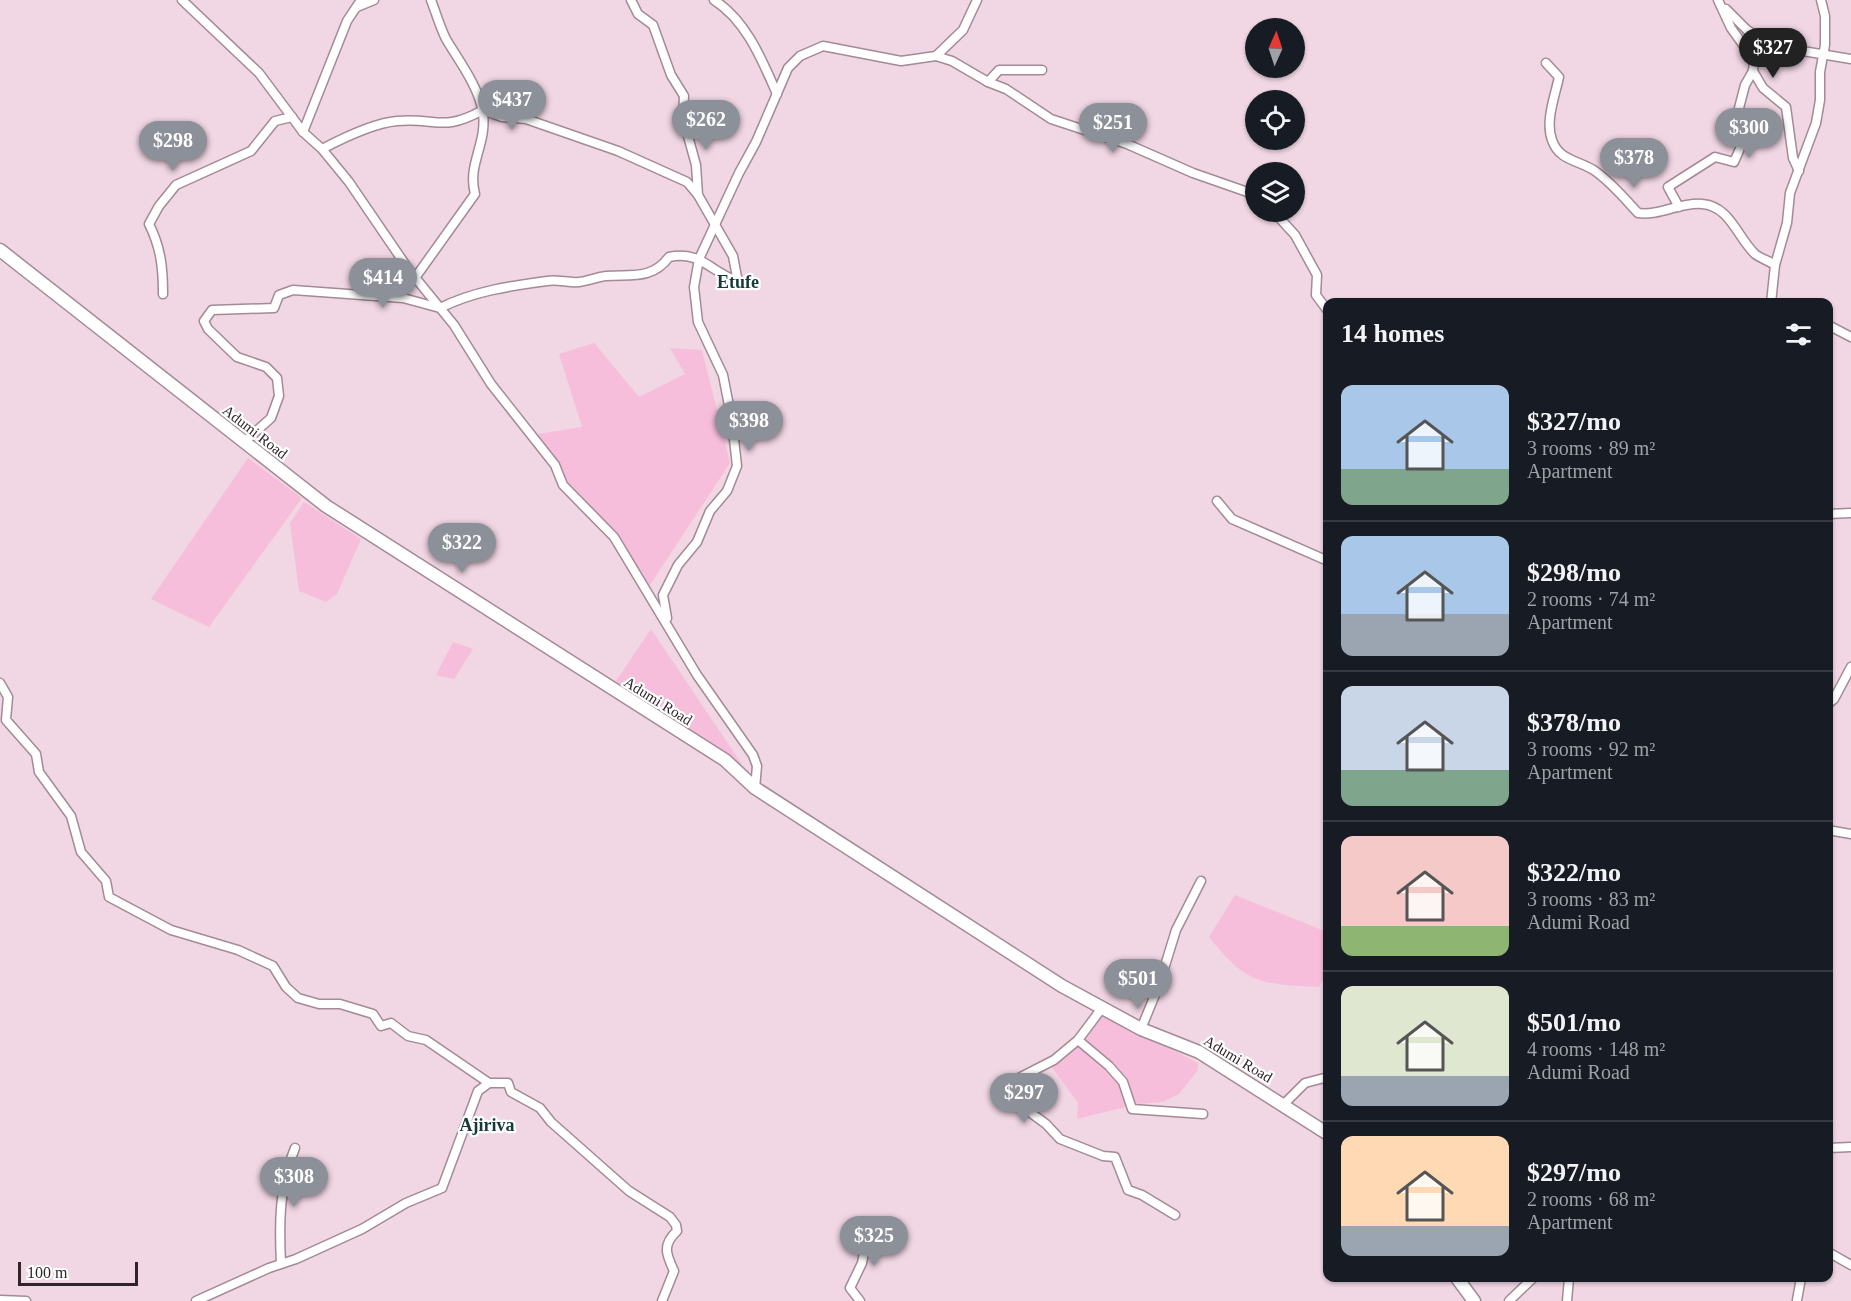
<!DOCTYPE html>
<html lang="en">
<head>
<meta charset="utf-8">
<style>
  :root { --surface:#171b24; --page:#20242c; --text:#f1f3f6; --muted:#9ea1a6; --line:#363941; --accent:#8c9099 }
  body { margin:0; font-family:Georgia,serif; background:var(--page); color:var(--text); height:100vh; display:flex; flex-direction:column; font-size:22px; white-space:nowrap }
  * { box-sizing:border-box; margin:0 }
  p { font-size:20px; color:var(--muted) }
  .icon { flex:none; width:33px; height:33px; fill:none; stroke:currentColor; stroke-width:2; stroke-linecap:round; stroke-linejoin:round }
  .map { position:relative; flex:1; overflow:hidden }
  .details { position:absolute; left:1323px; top:298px; width:510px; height:984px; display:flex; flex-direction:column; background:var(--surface); border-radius:12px; box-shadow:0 2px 4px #0004 }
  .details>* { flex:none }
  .needle { width:39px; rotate:3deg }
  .controls { position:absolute; left:1245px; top:18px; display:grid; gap:12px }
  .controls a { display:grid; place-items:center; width:60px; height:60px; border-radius:50%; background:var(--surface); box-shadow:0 2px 4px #0004; font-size:30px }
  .scale { position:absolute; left:18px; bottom:15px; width:120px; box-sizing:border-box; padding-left:6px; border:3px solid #2e2429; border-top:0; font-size:16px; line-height:21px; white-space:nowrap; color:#2e2429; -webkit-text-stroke:4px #fff; paint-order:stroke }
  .price { position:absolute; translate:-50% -51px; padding:0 14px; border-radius:21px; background:var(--accent); color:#fff; font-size:20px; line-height:39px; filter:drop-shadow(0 2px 3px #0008) }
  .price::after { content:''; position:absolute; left:50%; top:36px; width:18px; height:14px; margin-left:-9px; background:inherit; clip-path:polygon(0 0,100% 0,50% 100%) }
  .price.active { background:#222; color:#fff }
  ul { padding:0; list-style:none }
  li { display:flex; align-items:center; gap:18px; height:150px; padding:0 18px }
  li+li { border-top:2px solid var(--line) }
  li span { display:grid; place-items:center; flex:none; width:168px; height:120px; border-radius:12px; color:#555 }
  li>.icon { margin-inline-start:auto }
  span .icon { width:72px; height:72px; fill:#fffc; stroke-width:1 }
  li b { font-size:26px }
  h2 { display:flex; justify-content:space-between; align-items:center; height:72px; padding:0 18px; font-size:26px }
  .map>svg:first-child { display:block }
  .green { fill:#f7bedc }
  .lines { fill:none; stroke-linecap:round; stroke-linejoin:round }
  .minor-casing { stroke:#a38a96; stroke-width:11 }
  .secondary-casing { stroke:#a38a96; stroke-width:15 }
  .minor { stroke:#fff; stroke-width:8 }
  .secondary { stroke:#fff; stroke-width:12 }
  .labels { text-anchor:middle; stroke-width:4.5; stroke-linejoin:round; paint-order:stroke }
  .street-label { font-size:15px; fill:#2e2429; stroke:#fff }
  .quarter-label { font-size:18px; font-weight:bold; fill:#17393a; stroke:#fff }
</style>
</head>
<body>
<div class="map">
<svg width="1851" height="1301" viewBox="0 0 1851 1301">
  <rect width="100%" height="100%" fill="#f1d6e4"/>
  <g class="green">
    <path d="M 594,343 L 639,397 L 685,374 L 670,348 L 702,350 L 730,463 L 648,588 L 532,435 L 582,427 L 559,354 Z"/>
    <path d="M 248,458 L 302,498 L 209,627 L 151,599 Z"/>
    <path d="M 304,502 L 361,539 L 337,594 L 326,602 L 299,591 L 290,523 Z"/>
    <path d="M 651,629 L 743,766 L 616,681 Z"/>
    <path d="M 453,642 L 473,649 L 454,679 L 436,675 Z"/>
    <path d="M 1235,895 L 1327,932 L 1327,973 L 1319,987 C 1261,984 1247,985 1209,937 Z"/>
    <path d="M 1103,1014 L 1198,1063 L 1198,1070 L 1179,1094 L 1163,1102 L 1137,1104 L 1077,1119 L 1078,1103 L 1051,1066 L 1053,1058 L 1075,1048 L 1095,1015 Z"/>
  </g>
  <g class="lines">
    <defs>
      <g id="minor">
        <path d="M 182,0 L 259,73 L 303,132 L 322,149 L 349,182 L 409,270 L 454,325 L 491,384 L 555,465 L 563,485 L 614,537 L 697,675 L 753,755 L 757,766 L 755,788"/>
        <path d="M 714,0 C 746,20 762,60 777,94"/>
        <path d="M 1718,0 L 1731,28 L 1754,60 L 1753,71 L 1763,88 L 1786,107 L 1793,158 L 1799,171"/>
        <path d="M 357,7 L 374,0"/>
        <path d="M 1726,9 L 1747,30 L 1773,46 L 1851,59"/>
        <path d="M 936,56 L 952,61 L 988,82 L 999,70 L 1042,70"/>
        <path d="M 1546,63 L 1559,77 C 1555,96 1545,121 1552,140 C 1559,161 1579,160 1595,171 C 1612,183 1624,198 1638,213 C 1660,216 1680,202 1702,204 C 1730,206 1737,237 1755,254 C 1760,258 1769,261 1775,265"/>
        <path d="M 988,82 L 1006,89 L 1051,119 L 1127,144 L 1193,173 L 1256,195"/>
        <path d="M 303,132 L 347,21 L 361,0"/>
        <path d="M 322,149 C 343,138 373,123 397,121 C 437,117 441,133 483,110 L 502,117 L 526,119 L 618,151 L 687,182 L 698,195"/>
        <path d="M 1679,207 L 1668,187 L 1715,157 L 1734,162 L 1742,144 L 1743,128 L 1739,108 L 1745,85 L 1753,71"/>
        <path d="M 1274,212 L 1295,235 L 1317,275 L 1316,295 L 1328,311"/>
        <path d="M 415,278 L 475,194 C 467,164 487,145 483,113 C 479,87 459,61 446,39 C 440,27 436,13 431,0"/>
        <path d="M 163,294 C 163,268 161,248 149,224 L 159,206 L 176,185 L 251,151 L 275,121 L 292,117"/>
        <path d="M 1771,303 L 1775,265 L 1787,223 L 1790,193 L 1816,123 L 1820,100 L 1820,72 L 1825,45 L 1825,16 L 1821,0"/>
        <path d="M 1828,325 L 1851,337"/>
        <path d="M 244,442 L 271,418 L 279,396 L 277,378 L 266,367 L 237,357 L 208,329 L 204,321 L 212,310 L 274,308 L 279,295 L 293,290 L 403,298 L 440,308 C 474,291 510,286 547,281 C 557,279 568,283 579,282 C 588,281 597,277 606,276 C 631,274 652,280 669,257 C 698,251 708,268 732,279 L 737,277 L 733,256 L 698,195 L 696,165 L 683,118 L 684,96 L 671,75 L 653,25 L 638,14 L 631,0"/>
        <path d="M 1217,501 L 1232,519 L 1328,561"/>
        <path d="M 1828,514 L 1851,513"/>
        <path d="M 667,618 L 663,595 L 678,565 L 697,542 L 710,511 L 727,491 L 737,466 L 732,421 L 723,375 L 698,322 L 694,287 L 699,259 L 739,173 L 756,142 L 788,68 L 800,56 L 823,46 L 901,61 L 936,56 L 963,30 L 977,0"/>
        <path d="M 0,683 L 8,697 L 6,720 L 36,754 L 39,772 L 71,816 L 81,852 L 106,881 L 109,897 L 171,930 L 238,950 L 273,966 L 286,987 L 298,998 L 319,1004 L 340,1004 L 373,1014 L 381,1026 L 391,1023 L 408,1036 L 426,1040 L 489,1083 L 508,1083 L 511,1092 L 540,1108 L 551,1122 L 629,1191 L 670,1217 L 676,1225 L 677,1231 C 662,1245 666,1254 674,1271 L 662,1301"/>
        <path d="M 1828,704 L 1834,699 L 1851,667"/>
        <path d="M 1828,830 L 1851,834"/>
        <path d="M 1102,1008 L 1078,1040 L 1054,1060 L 1017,1079 L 1010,1088 L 1016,1102 L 1046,1124 L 1060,1139 L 1103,1156 L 1115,1157 L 1128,1190 L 1142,1195 L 1175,1215"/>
        <path d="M 1141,1029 L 1159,985 L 1176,930 L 1201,881"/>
        <path d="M 1078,1040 L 1109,1066 L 1123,1082 L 1132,1109 L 1203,1114"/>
        <path d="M 1284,1104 L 1305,1083 L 1328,1077"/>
        <path d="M 1828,1148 L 1851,1147"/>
        <path d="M 1828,1252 L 1851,1265"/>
        <path d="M 281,1264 C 279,1224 279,1186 295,1148"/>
        <path d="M 0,1300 L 26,1301"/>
        <path d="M 1797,1300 L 1801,1278"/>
        <path d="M 196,1301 L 269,1268 L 296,1259 L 362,1229 L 406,1203 L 442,1188 L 478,1091 L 489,1083"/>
        <path d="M 860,1301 L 850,1288 L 862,1263 L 870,1222"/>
        <path d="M 1509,1301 L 1533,1278"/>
        <path d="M 1567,1301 L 1569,1278"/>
      </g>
      <g id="secondary">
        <path d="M 0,250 L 326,506 L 725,760 L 755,788 L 1062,986 L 1141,1029 L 1199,1052 L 1328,1134"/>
        <path d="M 1457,1278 L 1474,1301"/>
      </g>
    </defs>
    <use href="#minor" class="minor-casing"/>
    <use href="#secondary" class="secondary-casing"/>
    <use href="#minor" class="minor"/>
    <use href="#secondary" class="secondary"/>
  </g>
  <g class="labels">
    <g class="street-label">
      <text transform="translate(255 432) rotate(38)" y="5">Adumi Road</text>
      <text transform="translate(658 701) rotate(32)" y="5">Adumi Road</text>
      <text transform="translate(1238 1059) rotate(31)" y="5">Adumi Road</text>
    </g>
    <g class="quarter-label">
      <text x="738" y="288">Etufe</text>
      <text x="487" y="1131">Ajiriva</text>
    </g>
  </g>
</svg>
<div class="controls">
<a><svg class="needle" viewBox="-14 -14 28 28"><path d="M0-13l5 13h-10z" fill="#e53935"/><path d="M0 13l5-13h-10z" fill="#9ea1a6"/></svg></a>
<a><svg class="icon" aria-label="locate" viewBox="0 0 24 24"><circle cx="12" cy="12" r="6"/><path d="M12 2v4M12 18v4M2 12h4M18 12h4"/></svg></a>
<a><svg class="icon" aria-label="layers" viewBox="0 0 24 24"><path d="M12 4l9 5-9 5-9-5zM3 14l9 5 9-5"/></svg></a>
</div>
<div class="scale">100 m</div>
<b class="price active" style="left:1773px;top:79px">$327</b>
<b class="price" style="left:512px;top:131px">$437</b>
<b class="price" style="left:706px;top:151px">$262</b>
<b class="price" style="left:1113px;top:154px">$251</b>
<b class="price" style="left:1749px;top:159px">$300</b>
<b class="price" style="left:173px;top:172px">$298</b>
<b class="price" style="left:1634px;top:189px">$378</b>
<b class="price" style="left:383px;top:309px">$414</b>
<b class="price" style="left:749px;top:452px">$398</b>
<b class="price" style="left:462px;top:574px">$322</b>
<b class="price" style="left:1138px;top:1010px">$501</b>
<b class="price" style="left:1024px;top:1124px">$297</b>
<b class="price" style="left:294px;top:1208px">$308</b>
<b class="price" style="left:874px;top:1267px">$325</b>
<section class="details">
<h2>14 homes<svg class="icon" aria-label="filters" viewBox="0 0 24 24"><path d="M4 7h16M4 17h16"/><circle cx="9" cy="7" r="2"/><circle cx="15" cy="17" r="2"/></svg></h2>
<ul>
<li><span style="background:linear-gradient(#a9c7e8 70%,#7fa58c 0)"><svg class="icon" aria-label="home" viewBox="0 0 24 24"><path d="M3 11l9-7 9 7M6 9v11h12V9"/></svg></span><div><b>$327/mo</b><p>3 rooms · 89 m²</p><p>Apartment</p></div></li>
<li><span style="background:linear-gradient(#a9c7e8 65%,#9aa5b1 0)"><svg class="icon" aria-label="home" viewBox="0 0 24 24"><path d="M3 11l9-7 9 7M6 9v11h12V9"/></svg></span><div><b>$298/mo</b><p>2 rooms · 74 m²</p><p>Apartment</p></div></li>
<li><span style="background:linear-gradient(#c9d6e8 70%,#7fa58c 0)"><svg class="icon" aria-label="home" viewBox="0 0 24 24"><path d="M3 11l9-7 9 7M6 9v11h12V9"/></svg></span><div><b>$378/mo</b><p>3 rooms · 92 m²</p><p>Apartment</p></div></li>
<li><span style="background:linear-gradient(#f6c9c9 75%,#8fb573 0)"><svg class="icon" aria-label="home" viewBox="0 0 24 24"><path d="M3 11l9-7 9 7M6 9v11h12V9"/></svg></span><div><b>$322/mo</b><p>3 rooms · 83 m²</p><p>Adumi Road</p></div></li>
<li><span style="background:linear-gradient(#dfe7d0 75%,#9aa5b1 0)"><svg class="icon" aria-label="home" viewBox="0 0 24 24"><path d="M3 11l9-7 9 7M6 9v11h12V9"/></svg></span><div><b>$501/mo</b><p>4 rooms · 148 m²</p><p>Adumi Road</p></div></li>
<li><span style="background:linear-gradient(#ffd9b3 75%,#9aa5b1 0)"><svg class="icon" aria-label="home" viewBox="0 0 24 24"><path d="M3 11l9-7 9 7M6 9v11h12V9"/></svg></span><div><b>$297/mo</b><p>2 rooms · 68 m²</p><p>Apartment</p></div></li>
</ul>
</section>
</div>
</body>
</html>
